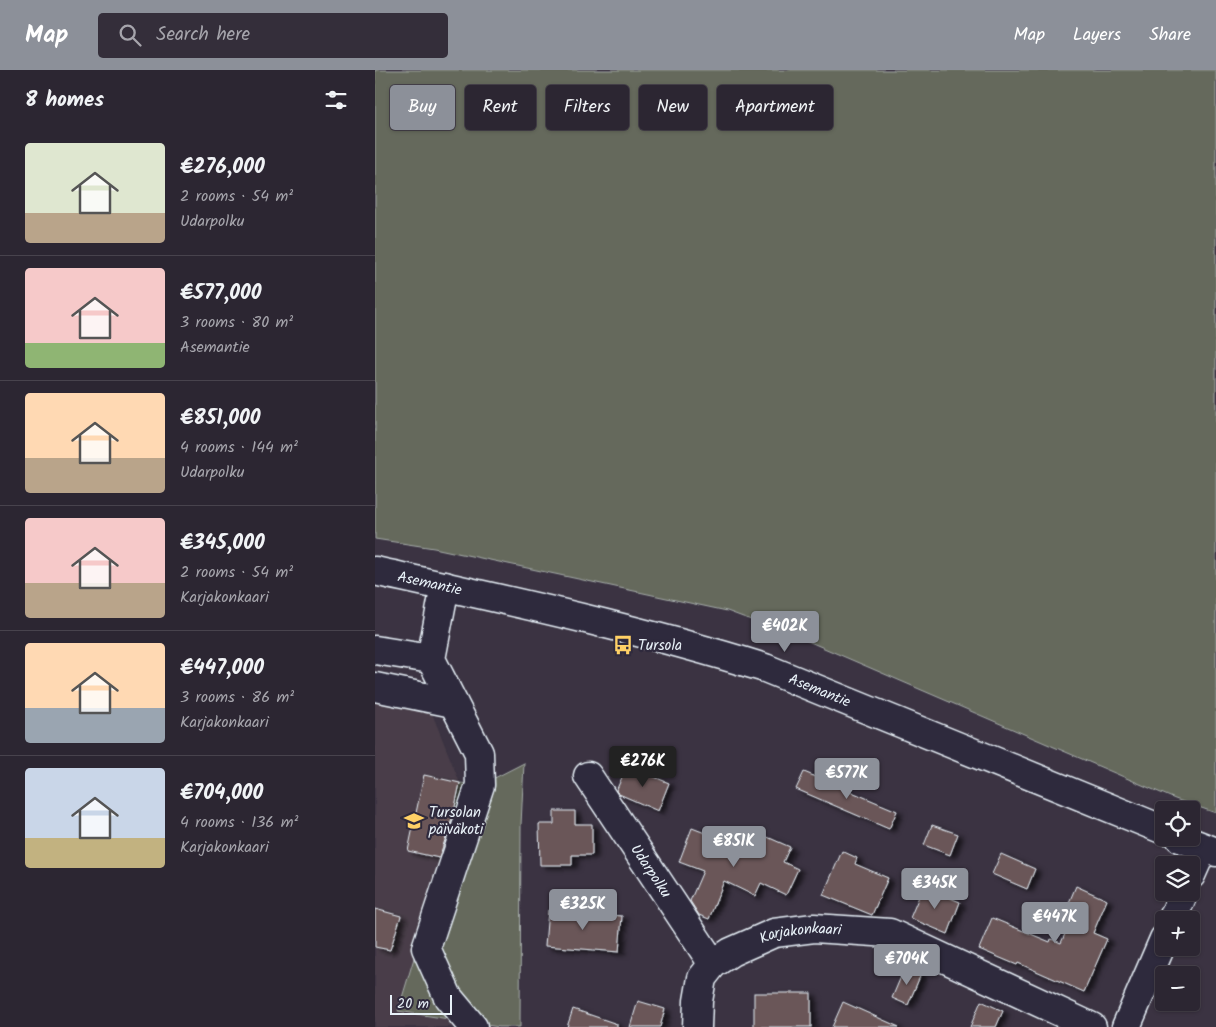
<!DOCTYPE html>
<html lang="en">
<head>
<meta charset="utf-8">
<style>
  :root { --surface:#2c2632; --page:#342e3a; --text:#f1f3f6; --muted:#a6a5ac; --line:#48434d; --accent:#8c9099 }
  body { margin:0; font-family:Kalam,sans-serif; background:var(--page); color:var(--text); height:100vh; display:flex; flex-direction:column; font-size:19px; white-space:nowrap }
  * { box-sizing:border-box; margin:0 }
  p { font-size:16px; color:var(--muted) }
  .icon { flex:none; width:28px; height:28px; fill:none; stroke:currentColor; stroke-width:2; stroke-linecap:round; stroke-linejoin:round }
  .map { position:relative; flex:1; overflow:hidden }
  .side { display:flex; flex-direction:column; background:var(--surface); width:375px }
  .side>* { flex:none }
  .hud { position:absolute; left:15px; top:15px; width:475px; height:45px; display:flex; gap:10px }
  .controls { position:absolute; left:780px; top:731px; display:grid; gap:10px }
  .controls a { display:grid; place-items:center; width:45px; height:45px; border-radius:5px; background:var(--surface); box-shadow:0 1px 4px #0004,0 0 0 1px var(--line); font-size:25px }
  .scale { position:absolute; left:15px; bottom:12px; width:62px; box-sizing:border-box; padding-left:5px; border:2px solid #e8f1f8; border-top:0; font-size:14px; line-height:18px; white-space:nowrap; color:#e8f1f8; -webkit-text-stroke:4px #2f2a3d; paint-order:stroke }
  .price { position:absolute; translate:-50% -42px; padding:0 11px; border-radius:5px; background:var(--accent); color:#fff; font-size:16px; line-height:32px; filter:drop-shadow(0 1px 2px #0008) }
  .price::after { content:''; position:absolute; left:50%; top:30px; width:15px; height:11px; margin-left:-8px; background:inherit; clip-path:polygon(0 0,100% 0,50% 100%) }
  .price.selected { background:#222; color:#fff }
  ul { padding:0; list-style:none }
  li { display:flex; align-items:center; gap:15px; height:125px; padding:0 25px }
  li+li { border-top:1px solid var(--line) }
  li span { display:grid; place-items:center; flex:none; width:140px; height:100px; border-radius:5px; color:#555 }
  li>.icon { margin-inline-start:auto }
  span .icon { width:60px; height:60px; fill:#fffc; stroke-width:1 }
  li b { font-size:21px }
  h2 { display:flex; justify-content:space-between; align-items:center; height:60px; padding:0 25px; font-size:21px }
  .pill { padding:0 18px; border-radius:5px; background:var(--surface); box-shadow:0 1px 4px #0004,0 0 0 1px var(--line); font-size:18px; line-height:45px }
  .pill.selected { background:var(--accent); color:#fff }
  header { display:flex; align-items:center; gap:30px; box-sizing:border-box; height:70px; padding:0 25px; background:var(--accent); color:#fff }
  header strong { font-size:24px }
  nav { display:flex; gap:28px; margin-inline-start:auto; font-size:18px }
  .search { width:350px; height:45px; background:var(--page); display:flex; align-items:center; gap:12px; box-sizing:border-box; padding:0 18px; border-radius:5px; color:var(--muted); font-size:19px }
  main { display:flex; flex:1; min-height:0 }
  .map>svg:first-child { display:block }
  .built { fill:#493e49 }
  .green { fill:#65695b; stroke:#a6adaa }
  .building { fill:#6a5758; stroke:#e8f1f8; filter:url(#shadow) }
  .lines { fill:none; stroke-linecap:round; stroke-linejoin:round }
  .minor-casing { stroke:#e8f1f8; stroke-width:31 }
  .major-casing { stroke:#e8f1f8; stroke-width:31 }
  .minor { stroke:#2f2a3d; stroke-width:28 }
  .major { stroke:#2f2a3d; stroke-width:28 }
  .labels { text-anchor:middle; stroke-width:4.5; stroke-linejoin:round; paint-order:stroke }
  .street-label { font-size:15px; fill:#e8f1f8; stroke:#2f2a3d }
  .poi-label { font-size:15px; fill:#e8f1f8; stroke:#2f2a3d; text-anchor:start }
</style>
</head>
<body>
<header>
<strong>Map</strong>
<div class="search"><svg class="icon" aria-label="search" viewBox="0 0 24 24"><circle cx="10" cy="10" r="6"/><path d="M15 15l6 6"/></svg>Search here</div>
<nav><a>Map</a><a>Layers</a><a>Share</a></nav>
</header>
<main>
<section class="side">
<h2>8 homes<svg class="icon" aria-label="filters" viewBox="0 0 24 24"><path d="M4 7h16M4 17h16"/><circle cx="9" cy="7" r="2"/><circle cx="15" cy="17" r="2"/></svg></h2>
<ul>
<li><span style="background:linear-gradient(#dfe7d0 70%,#b9a48a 0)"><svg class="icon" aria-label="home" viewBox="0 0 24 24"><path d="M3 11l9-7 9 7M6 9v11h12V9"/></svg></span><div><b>€276,000</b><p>2 rooms · 54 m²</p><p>Udarpolku</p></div></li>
<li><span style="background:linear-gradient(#f6c9c9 75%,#8fb573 0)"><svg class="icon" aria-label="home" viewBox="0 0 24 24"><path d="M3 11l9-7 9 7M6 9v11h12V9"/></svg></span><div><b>€577,000</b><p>3 rooms · 80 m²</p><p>Asemantie</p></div></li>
<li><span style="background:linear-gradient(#ffd9b3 65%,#b9a48a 0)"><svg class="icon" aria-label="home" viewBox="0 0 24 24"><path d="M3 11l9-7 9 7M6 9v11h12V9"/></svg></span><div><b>€851,000</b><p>4 rooms · 144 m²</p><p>Udarpolku</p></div></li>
<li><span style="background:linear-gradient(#f6c9c9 65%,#b9a48a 0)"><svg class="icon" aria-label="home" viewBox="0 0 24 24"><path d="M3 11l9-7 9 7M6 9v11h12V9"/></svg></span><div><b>€345,000</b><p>2 rooms · 54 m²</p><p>Karjakonkaari</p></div></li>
<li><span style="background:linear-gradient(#ffd9b3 65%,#9aa5b1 0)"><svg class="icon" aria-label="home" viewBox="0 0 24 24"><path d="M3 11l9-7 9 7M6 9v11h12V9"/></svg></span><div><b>€447,000</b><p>3 rooms · 86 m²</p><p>Karjakonkaari</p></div></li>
<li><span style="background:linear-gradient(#c9d6e8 70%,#c2b280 0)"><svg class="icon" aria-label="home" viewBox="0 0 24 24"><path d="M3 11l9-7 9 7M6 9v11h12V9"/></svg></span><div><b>€704,000</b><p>4 rooms · 136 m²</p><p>Karjakonkaari</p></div></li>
</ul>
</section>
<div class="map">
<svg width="841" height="957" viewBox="0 0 841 957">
  <defs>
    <filter id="shadow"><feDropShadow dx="5.5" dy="3" stdDeviation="2.5" flood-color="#0009"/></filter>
  </defs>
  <rect width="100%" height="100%" fill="#3b3342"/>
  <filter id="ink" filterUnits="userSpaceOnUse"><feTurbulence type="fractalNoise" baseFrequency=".02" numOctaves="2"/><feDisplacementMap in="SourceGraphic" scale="10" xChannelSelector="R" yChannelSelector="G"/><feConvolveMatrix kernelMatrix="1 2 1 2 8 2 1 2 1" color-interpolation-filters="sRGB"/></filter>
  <g filter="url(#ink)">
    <path class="built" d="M 0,625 L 54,636 L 85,713 L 69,789 L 23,941 L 124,957 L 0,957 Z"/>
    <g class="green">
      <path d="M 0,0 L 841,0 L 841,743 L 800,729 L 435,572 L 352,541 L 59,478 L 0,469 Z"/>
      <path d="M 149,693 L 146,755 L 145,957 L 124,957 L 23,941 L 69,789 L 85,713 L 106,715 Z"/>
    </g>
    <g class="building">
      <path d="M 252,696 L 294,713 L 283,741 L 244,724 L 241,721 Z"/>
      <path d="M 429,702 L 522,741 L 514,759 L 421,719 Z"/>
      <path d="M 49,705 L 85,713 L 78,746 L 64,788 L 33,781 Z"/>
      <path d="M 179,741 L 200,741 L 200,754 L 217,754 L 217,785 L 197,785 L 197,795 L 165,795 L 164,754 L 179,754 Z"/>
      <path d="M 557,755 L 583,764 L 575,785 L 549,775 Z"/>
      <path d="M 317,758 L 382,783 L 390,766 L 415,777 L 408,792 L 423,799 L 411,825 L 386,813 L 380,826 L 349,811 L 334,849 L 324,845 L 315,831 L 328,801 L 304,792 Z"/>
      <path d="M 467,781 L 482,788 L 480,794 L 513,808 L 497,845 L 448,825 Z"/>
      <path d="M 626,784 L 660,799 L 652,819 L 617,804 Z"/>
      <path d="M 701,816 L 732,830 L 718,863 L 732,869 L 709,922 L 643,893 L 642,895 L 604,879 L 617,848 L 675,872 L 676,869 L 686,873 L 701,839 L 693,835 Z"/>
      <path d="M 548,817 L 585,832 L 573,864 L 535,848 Z"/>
      <path d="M 0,839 L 26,846 L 15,880 L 0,877 Z"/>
      <path d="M 173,840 L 247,846 L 244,882 L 170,876 Z"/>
      <path d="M 530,897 L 546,904 L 533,935 L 517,928 Z"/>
      <rect x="379" y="923" width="57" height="34"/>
      <path d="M 263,931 L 290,939 L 285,957 L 255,957 Z"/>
      <path d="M 606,931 L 628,941 L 621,957 L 595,957 Z"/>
      <path d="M 468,932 L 524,957 L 457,957 Z"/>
      <path d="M 198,939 L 242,954 L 242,957 L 192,957 Z"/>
    </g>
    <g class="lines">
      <defs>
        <g id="minor">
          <path d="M 70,516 L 56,589 L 104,683 L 105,715 L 51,878 L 73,927 L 98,957"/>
          <path d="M 0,580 L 56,589"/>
          <path d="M 0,617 L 78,633"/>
          <path id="s1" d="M 213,706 L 338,894"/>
          <path d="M 816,805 L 828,778"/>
          <path d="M 797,850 L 809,822"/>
          <path id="s2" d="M 322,957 L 323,931 L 327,908 L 338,894 L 356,882 L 399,863 L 439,858 L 515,863 L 717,957"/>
          <path d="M 751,957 L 789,869"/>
        </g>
        <g id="major">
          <path id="s3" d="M 0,501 C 131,530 262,558 390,598 L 789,760"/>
          <path d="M 805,768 L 841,782"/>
        </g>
      </defs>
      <use href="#minor" class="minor-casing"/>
      <use href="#major" class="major-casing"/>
      <use href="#minor" class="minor"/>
      <use href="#major" class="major"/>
    </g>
  </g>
  <defs>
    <symbol id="bus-bare" viewBox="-9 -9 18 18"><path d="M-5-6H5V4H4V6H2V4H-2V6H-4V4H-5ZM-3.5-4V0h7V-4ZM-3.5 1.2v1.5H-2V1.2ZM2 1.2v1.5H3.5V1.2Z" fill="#ffd166" stroke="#2f2a3d" stroke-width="2.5" paint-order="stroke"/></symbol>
    <symbol id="school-bare" viewBox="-9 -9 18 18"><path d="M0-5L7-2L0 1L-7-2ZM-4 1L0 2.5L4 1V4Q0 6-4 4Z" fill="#ffd166" stroke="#2f2a3d" stroke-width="2.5" paint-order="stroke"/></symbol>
  </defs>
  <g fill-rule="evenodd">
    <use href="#bus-bare" x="234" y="561" width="28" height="28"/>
    <use href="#school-bare" x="25" y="737" width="28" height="28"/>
  </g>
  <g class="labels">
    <g class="street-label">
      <text dy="5" stroke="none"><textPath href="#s3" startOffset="56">Asemantie</textPath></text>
      <text dy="5" stroke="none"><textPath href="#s3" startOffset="461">Asemantie</textPath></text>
      <text dy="5" stroke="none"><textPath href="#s1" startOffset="114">Udarpolku</textPath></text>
      <text dy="5" stroke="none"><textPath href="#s2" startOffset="162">Karjakonkaari</textPath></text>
    </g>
    <g class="poi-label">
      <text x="263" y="580">Tursola</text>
      <text x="54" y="747">Tursolan<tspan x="54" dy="17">päiväkoti</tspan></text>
    </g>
  </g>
</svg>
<div class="controls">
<a><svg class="icon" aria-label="locate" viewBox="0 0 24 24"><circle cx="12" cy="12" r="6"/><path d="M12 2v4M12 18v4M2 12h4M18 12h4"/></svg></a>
<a><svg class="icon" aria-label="layers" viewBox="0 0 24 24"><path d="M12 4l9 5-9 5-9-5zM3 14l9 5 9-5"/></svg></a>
<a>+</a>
<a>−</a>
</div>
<div class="scale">20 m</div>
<b class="price" style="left:410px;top:583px">€402K</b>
<b class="price selected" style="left:268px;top:718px">€276K</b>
<b class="price" style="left:472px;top:730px">€577K</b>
<b class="price" style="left:359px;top:798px">€851K</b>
<b class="price" style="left:560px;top:840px">€345K</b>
<b class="price" style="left:208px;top:861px">€325K</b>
<b class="price" style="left:680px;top:874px">€447K</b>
<b class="price" style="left:532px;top:916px">€704K</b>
<div class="hud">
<a class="pill selected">Buy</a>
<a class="pill">Rent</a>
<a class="pill">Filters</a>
<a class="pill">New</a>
<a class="pill">Apartment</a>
</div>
</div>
</main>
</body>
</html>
